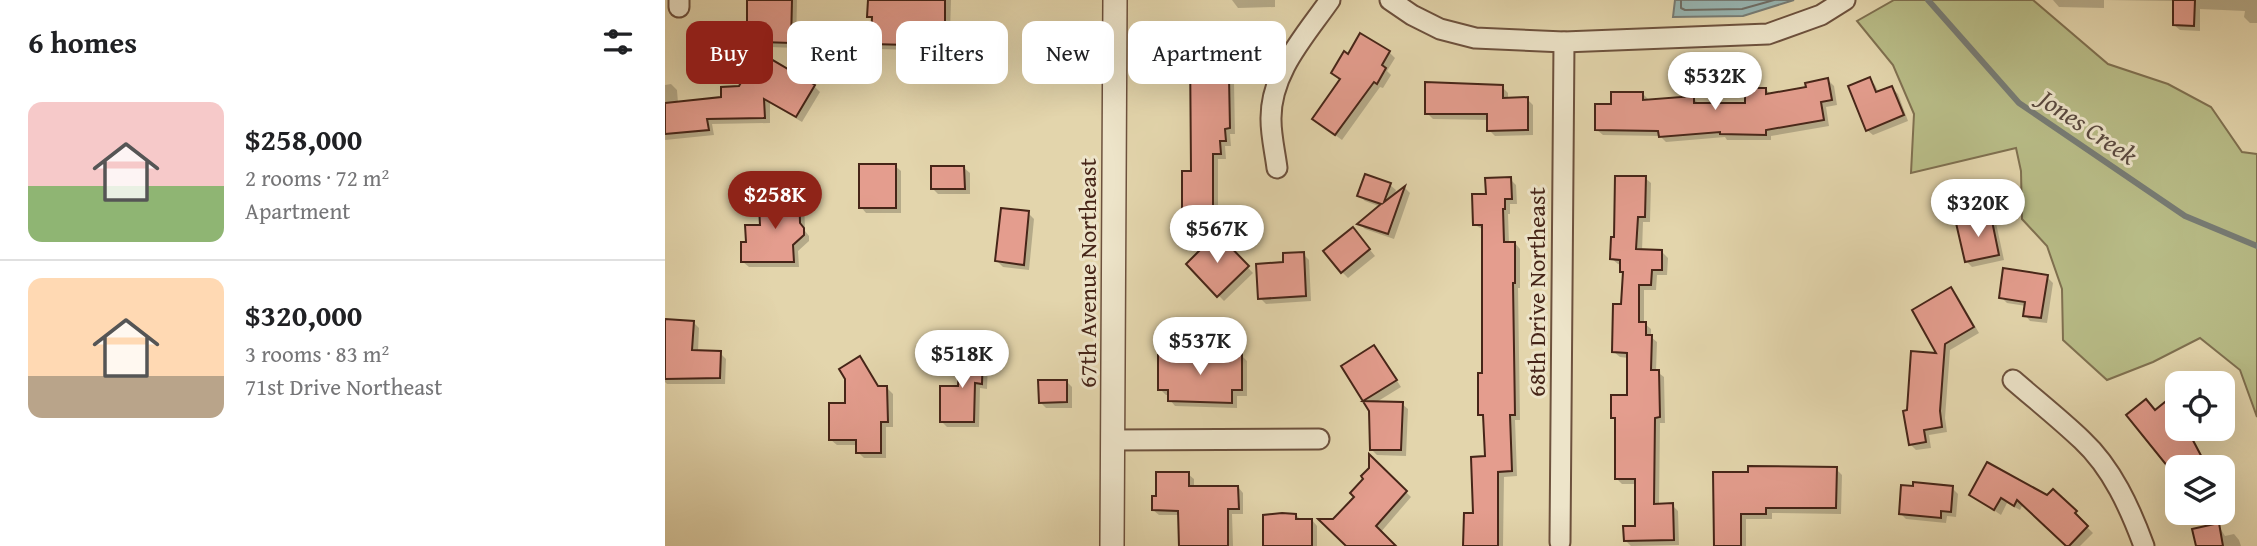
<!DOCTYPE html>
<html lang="en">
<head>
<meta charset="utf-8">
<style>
  :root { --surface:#fff; --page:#f2f2f2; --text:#202124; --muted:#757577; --line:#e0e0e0; --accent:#8f2418 }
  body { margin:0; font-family:"Gentium Book Plus",serif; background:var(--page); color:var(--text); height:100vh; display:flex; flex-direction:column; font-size:26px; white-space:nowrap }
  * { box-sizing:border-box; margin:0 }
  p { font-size:23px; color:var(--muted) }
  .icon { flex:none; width:38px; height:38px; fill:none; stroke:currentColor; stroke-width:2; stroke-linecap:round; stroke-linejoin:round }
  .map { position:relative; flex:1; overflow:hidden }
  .drawer { display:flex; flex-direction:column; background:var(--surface); width:665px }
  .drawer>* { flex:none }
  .guide { position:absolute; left:21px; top:21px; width:665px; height:63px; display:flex; gap:14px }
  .tools { position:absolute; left:1500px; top:371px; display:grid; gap:14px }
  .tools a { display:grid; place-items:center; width:70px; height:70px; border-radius:14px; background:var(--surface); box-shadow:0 7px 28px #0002; font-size:35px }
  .price { position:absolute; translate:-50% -60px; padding:0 16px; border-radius:24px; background:#fff; color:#222; font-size:23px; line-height:46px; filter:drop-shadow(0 2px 4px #0008) }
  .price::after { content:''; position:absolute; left:50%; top:42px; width:21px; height:16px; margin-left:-10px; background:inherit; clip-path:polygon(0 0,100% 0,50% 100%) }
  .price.current { background:var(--accent); color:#fff }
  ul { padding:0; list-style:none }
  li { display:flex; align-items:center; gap:21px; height:175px; padding:0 28px }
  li+li { border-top:2px solid var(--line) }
  li span { display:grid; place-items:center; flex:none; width:196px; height:140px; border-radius:14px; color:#555 }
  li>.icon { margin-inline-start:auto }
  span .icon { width:84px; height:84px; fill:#fffc; stroke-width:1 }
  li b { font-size:30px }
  h2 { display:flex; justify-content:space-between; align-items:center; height:84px; padding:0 28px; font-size:30px }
  .chip { padding:0 24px; border-radius:14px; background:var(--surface); box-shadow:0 7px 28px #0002; font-size:24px; line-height:63px }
  .chip.current { background:var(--accent); color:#fff }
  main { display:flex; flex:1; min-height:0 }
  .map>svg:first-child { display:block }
  .green { fill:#b8bc87; stroke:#7f7050; stroke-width:2 }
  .water { fill:#98b6b3; stroke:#777c75; stroke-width:2 }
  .shadow { fill:#0003 }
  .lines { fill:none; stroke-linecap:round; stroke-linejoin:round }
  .shore { stroke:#6f6e66; stroke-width:2 }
  .stream { stroke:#777c75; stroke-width:6 }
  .building { fill:#e49d8e; stroke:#462518; stroke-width:2 }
  .minor-casing { stroke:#6d513d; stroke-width:23 }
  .tertiary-casing { stroke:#6d513d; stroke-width:26 }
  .minor { stroke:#ede4c9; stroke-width:19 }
  .tertiary { stroke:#ede4c9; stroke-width:23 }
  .labels { text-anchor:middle; stroke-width:6; stroke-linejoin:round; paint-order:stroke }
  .street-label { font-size:24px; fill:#462518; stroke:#ede4c9 }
  .water-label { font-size:26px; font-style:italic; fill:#5a493f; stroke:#ede4c9 }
</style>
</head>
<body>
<main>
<section class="drawer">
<h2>6 homes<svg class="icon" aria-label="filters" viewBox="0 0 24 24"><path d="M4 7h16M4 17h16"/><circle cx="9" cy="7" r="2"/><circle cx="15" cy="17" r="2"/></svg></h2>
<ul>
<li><span style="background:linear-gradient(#f6c9c9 60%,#8fb573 0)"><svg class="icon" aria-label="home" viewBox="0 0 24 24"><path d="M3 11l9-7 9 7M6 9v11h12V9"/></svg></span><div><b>$258,000</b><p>2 rooms · 72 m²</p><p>Apartment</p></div></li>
<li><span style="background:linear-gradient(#ffd9b3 70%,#b9a48a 0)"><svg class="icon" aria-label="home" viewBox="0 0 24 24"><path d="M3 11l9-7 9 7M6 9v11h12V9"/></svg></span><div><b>$320,000</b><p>3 rooms · 83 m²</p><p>71st Drive Northeast</p></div></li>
</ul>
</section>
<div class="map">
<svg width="1592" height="546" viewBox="0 0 1592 546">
  <rect width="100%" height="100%" fill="#e3d5ac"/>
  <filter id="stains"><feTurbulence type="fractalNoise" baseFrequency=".00286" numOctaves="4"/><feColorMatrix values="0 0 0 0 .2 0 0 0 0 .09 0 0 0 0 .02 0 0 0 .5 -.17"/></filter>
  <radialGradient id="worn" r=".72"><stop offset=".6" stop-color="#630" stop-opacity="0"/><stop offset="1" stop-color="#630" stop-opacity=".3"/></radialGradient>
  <path class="green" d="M 1229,0 L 1368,0 L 1443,64 L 1503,84 L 1546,107 L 1577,152 L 1592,154 L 1592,417 L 1575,370 L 1535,338 L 1488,362 L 1442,380 L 1398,340 L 1397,289 L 1382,246 L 1357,219 L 1356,171 L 1351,148 L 1246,173 L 1249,114 L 1228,65 L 1192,21 Z"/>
  <path class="water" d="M 1010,0 L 1129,0 L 1078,16 L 1008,17 Z"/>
  <g class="shadow">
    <path d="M 84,0 L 132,0 L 131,48 L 105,47 L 99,41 L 99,31 L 89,31 L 83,25 Z"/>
    <path d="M 204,0 L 286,0 L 285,32 L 249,32 L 249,50 L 214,49 L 208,43 L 208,20 L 204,16 Z"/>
    <path d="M 567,0 L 610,0 L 610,7 L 573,8 Z"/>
    <path d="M 1388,0 L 1592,0 L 1592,23 L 1585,23 L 1579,17 L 1580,11 L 1535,9 L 1535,31 L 1515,30 L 1509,25 L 1510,1 L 1439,0 L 1439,8 L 1394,7 Z"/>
    <path d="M 572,46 L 578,52 L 579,82 L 569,82 L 570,134 L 565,134 L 566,146 L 560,146 L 561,159 L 553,159 L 553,217 L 525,217 L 519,211 L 528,173 Z"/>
    <path d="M 724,52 L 730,58 L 722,71 L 726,75 L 718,88 L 715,87 L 677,140 L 655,124 L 676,80 L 668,73 L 684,56 Z"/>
    <path d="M 1205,79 L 1210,85 L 1214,93 L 1227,88 L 1233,94 L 1243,121 L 1208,135 L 1202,130 Z"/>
    <path d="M 1163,80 L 1169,86 L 1172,105 L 1161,107 L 1164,126 L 1106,136 L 1106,140 L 1062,140 L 1060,137 L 1001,142 L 995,136 L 938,135 L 932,130 L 948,106 L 978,94 L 984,100 L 1028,98 L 1034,104 L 1081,105 L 1101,89 L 1106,95 L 1143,88 Z"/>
    <path d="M 6,84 L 12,90 L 13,103 L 149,86 L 155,92 L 137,122 L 105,103 L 105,123 L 47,124 L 49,135 L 0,140 L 0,85 Z"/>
    <path d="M 837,87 L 843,93 L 843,99 L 862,99 L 868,105 L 868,135 L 830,136 L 824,130 L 824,120 L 768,119 L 762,113 Z"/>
    <path d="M 230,166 L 236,171 L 236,213 L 201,213 L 196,207 Z"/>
    <path d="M 299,168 L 305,173 L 305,194 L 273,194 L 268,189 Z"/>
    <path d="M 980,178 L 986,183 L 985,222 L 978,222 L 977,251 L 997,252 L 1003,258 L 1002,275 L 992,275 L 991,290 L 979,290 L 979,323 L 986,329 L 986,337 L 992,342 L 991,371 L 999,377 L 1000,423 L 995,423 L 994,505 L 1007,505 L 1013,511 L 1014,545 L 966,546 L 960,540 L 972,527 L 971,484 L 957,484 L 951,478 L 952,421 L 948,417 L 964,396 L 964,358 L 955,357 L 949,352 L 958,306 L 959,274 L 956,271 L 957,265 L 953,264 L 947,259 L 951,239 Z"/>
    <path d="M 845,179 L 851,185 L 852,204 L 845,204 L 845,214 L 843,214 L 844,243 L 850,243 L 855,249 L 855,288 L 853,288 L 855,420 L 850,420 L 852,476 L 839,477 L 838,546 L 799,546 L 810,515 L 821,458 L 820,419 L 815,414 L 819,375 L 819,230 L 810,225 L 822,196 Z"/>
    <path d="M 725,185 L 731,190 L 729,197 L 740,188 L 745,193 L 729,239 L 700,229 L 695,224 L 716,207 L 700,201 L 694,195 Z"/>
    <path d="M 133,191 L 139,197 L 140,231 L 144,236 L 144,241 L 133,251 L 134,267 L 84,267 L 78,262 L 82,244 L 114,208 Z"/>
    <path d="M 363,213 L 369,219 L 364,270 L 338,267 L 332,261 Z"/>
    <path d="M 1325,218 L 1331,223 L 1339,260 L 1307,267 L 1301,261 Z"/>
    <path d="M 693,235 L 710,256 L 683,278 L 677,272 Z"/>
    <path d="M 552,236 L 588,273 L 559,301 L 523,264 Z"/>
    <path d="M 638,254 L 644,260 L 646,301 L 601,304 L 595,298 L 620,264 Z"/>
    <path d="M 1382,277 L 1388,283 L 1382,323 L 1365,321 L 1360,315 L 1361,306 L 1342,303 L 1336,297 Z"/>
    <path d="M 1286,290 L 1292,295 L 1314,333 L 1285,350 L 1280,418 L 1282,432 L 1264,435 L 1266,448 L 1251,450 L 1245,444 L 1243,412 L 1274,355 Z"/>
    <path d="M 0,321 L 28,322 L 34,328 L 33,352 L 55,353 L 61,359 L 60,384 L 2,384 L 0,382 Z"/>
    <path d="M 714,353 L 736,387 L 710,403 L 737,404 L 743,409 L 741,456 L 712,455 L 706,449 L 706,411 L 678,366 Z"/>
    <path d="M 317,354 L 323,360 L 322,389 L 315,388 L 314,427 L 282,427 L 276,421 L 295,387 Z"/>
    <path d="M 576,355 L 582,361 L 582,396 L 572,396 L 572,408 L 510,406 L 505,400 L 505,395 L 501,395 L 495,389 Z"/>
    <path d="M 194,358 L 215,388 L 222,388 L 228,394 L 228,427 L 221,427 L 221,458 L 199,458 L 193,452 L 193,445 L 172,445 L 166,440 L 182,405 L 182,379 Z"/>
    <path d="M 401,381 L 407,387 L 407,408 L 381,408 L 375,402 Z"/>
    <path d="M 1490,412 L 1512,418 L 1512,429 L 1520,429 L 1528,438 L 1543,467 L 1512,467 L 1512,497 L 1501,477 L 1509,472 L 1464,415 Z"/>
    <path d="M 706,458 L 746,497 L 715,533 L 728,546 L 683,546 L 669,520 L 691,497 L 706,469 Z"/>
    <path d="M 1171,469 L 1177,475 L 1176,514 L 1107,513 L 1107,519 L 1081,519 L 1081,546 L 1051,546 L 1050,473 Z"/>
    <path d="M 523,474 L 529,479 L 529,487 L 573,487 L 578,493 L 578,514 L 567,514 L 568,546 L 516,546 L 515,515 L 494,515 L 488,510 L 492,497 Z"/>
    <path d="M 1287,488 L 1293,494 L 1291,517 L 1282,516 L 1281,523 L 1241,519 L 1235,513 Z"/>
    <path d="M 1388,491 L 1416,518 L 1415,520 L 1428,533 L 1415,546 L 1403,546 L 1358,504 L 1355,510 L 1342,503 L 1336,515 L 1306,495 L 1382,497 Z"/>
    <path d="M 631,515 L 636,520 L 647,520 L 652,526 L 652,546 L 600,546 Z"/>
    <path d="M 1553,525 L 1560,536 L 1569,534 L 1574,540 L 1576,546 L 1533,546 Z"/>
  </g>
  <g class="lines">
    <path class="shore" d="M 1016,0 L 1016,8 L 1020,10 L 1077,9 L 1109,0"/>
    <path class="stream" d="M 1263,0 L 1354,103 L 1520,216 L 1592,246"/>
  </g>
  <g class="building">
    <path d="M 82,0 L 127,0 L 126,43 L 97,42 L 98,26 L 82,26 Z"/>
    <path d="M 203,0 L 280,0 L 280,27 L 244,27 L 244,45 L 206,44 L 207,17 L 202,17 Z"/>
    <path d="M 1508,0 L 1530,0 L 1529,26 L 1508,25 Z"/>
    <path d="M 695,33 L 725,51 L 717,65 L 721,68 L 712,84 L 709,82 L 670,135 L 647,119 L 675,79 L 666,73 L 679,51 L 683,54 Z"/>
    <path d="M 525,45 L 573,45 L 574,77 L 564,77 L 565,128 L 560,129 L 561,141 L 555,141 L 556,154 L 548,154 L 548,211 L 517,211 L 517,171 L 526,171 Z"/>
    <path d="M 94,52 L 150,85 L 131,117 L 99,99 L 100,118 L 42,119 L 44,130 L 0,134 L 0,103 L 56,97 L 56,87 L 74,86 Z"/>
    <path d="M 1205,77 L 1211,92 L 1227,86 L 1239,115 L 1201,131 L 1183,86 Z"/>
    <path d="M 1163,78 L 1167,100 L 1156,102 L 1159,120 L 1101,130 L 1101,135 L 1055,134 L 1055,132 L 994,137 L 993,131 L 930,130 L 930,104 L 946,104 L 946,92 L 978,92 L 978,100 L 1029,96 L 1029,103 L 1080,103 L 1080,88 L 1101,88 L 1101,94 L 1141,87 L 1140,83 Z"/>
    <path d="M 760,82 L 838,85 L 838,98 L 863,97 L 863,130 L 822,131 L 822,114 L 760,114 Z"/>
    <rect x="194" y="164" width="37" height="44"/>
    <path d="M 266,166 L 299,166 L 300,189 L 266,189 Z"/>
    <path d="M 700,174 L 726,183 L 719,202 L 740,186 L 723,234 L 692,224 L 716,204 L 692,196 Z"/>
    <path d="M 950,176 L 981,176 L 980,217 L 973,217 L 971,249 L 997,250 L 997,270 L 987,270 L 986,285 L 974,285 L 974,322 L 981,322 L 981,335 L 987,335 L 986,370 L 994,370 L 995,417 L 990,418 L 989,504 L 1008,503 L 1009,540 L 959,541 L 958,526 L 970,526 L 970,479 L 950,479 L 950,418 L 946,418 L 946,395 L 962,395 L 962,353 L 947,352 L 948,304 L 956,304 L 958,272 L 955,272 L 955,260 L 945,259 L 946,237 L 949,237 Z"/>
    <path d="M 846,177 L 847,199 L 840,199 L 840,209 L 838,209 L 839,242 L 850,242 L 850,283 L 848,283 L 850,415 L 845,415 L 847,471 L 833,472 L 833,546 L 798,546 L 799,513 L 808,513 L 806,457 L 820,456 L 818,415 L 813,415 L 813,373 L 817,373 L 817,225 L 808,225 L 807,194 L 821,194 L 820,178 Z"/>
    <path d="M 134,189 L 135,223 L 139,228 L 139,235 L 128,245 L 129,262 L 76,262 L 76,242 L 81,242 L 80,225 L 95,225 L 94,207 L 112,206 L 112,190 Z"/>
    <path d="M 336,208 L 364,211 L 359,265 L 330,261 Z"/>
    <path d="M 1326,216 L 1334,255 L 1300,262 L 1291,223 Z"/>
    <path d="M 688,227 L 705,249 L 676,273 L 658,251 Z"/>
    <path d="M 552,233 L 584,266 L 552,297 L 521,264 Z"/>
    <path d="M 639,252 L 641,296 L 593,299 L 591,264 L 618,262 L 618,253 Z"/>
    <path d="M 1338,268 L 1383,275 L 1376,318 L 1358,316 L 1360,302 L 1334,298 Z"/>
    <path d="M 1286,287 L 1309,327 L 1280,344 L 1275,411 L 1277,427 L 1259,430 L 1261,442 L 1244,445 L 1238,411 L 1242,410 L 1246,351 L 1271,353 L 1247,310 Z"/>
    <path d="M 0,319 L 29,321 L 27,350 L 56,351 L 55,378 L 0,379 Z"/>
    <path d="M 709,345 L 732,380 L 698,401 L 738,402 L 736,450 L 705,450 L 704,411 L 676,366 Z"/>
    <path d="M 295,351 L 318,352 L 317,384 L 310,383 L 309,422 L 275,422 L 275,386 L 293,386 Z"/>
    <path d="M 538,353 L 577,354 L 577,390 L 567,390 L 567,403 L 503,401 L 503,390 L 493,390 L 493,355 L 538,355 Z"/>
    <path d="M 195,356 L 213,386 L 222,386 L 223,422 L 216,422 L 216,453 L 191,453 L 191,440 L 164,440 L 164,403 L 180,403 L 180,379 L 174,369 Z"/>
    <path d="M 373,380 L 402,380 L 402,402 L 374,403 Z"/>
    <path d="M 1481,399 L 1490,410 L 1500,402 L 1512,417 L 1512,429 L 1522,429 L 1542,467 L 1503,467 L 1461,415 Z"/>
    <path d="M 704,454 L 742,491 L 711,526 L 731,546 L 681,546 L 653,519 L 668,519 L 689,497 L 685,493 L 698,479 L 696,476 L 704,468 Z"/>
    <path d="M 1322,462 L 1382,495 L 1388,489 L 1412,511 L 1410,513 L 1423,526 L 1404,546 L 1401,546 L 1352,500 L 1349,506 L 1336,498 L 1329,510 L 1304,495 Z"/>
    <path d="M 1083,466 L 1172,467 L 1171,508 L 1101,508 L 1101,514 L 1076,514 L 1076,546 L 1049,546 L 1048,472 L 1083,472 Z"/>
    <path d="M 491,472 L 524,472 L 524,486 L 573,486 L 574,509 L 563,509 L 563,546 L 514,546 L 513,511 L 487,510 L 487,496 L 491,496 Z"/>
    <path d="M 1248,482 L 1288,486 L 1286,512 L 1276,511 L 1276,518 L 1234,514 L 1236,485 L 1248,486 Z"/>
    <path d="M 617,513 L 631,514 L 631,519 L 647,519 L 647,546 L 598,546 L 598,515 Z"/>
    <path d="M 1554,523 L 1558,546 L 1531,546 L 1527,529 Z"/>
  </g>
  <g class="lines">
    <defs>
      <g id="minor">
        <path d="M 725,0 L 747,15 L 775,29 L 810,38 L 899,42 L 1103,34 L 1156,15 L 1180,0"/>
        <path d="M 14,7 L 14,0"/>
        <path d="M 612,168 C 610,152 606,136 606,120 C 605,73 640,36 665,0"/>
        <path d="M 1348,380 C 1371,400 1395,419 1417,440 C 1447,468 1465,508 1479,546"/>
        <path d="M 449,440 L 654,439"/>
        <path d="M 895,542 L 899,42"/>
      </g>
      <path id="tertiary" d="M 447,546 L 450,0"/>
    </defs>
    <use href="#minor" class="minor-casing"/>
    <use href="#tertiary" class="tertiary-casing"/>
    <use href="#minor" class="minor"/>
    <use href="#tertiary" class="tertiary"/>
  </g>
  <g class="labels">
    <g class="street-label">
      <text transform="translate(423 273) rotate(-90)" y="8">67th Avenue Northeast</text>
      <text transform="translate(872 292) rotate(-90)" y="8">68th Drive Northeast</text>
    </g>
    <g class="water-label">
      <text transform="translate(1423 127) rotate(34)" y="9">Jones Creek</text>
    </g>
  </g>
  <rect width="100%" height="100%" filter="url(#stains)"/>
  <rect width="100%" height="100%" fill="url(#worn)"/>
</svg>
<div class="tools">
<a><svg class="icon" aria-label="locate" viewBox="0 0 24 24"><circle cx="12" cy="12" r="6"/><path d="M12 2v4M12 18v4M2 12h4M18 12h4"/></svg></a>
<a><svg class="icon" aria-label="layers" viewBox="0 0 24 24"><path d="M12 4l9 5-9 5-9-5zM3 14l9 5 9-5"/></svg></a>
</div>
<b class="price" style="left:1050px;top:112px">$532K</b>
<b class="price current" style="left:110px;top:231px">$258K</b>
<b class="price" style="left:1313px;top:239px">$320K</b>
<b class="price" style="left:552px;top:265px">$567K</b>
<b class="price" style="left:535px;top:377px">$537K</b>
<b class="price" style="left:297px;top:390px">$518K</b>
<div class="guide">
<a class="chip current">Buy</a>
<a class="chip">Rent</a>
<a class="chip">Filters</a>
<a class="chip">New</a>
<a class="chip">Apartment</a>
</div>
</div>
</main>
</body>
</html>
